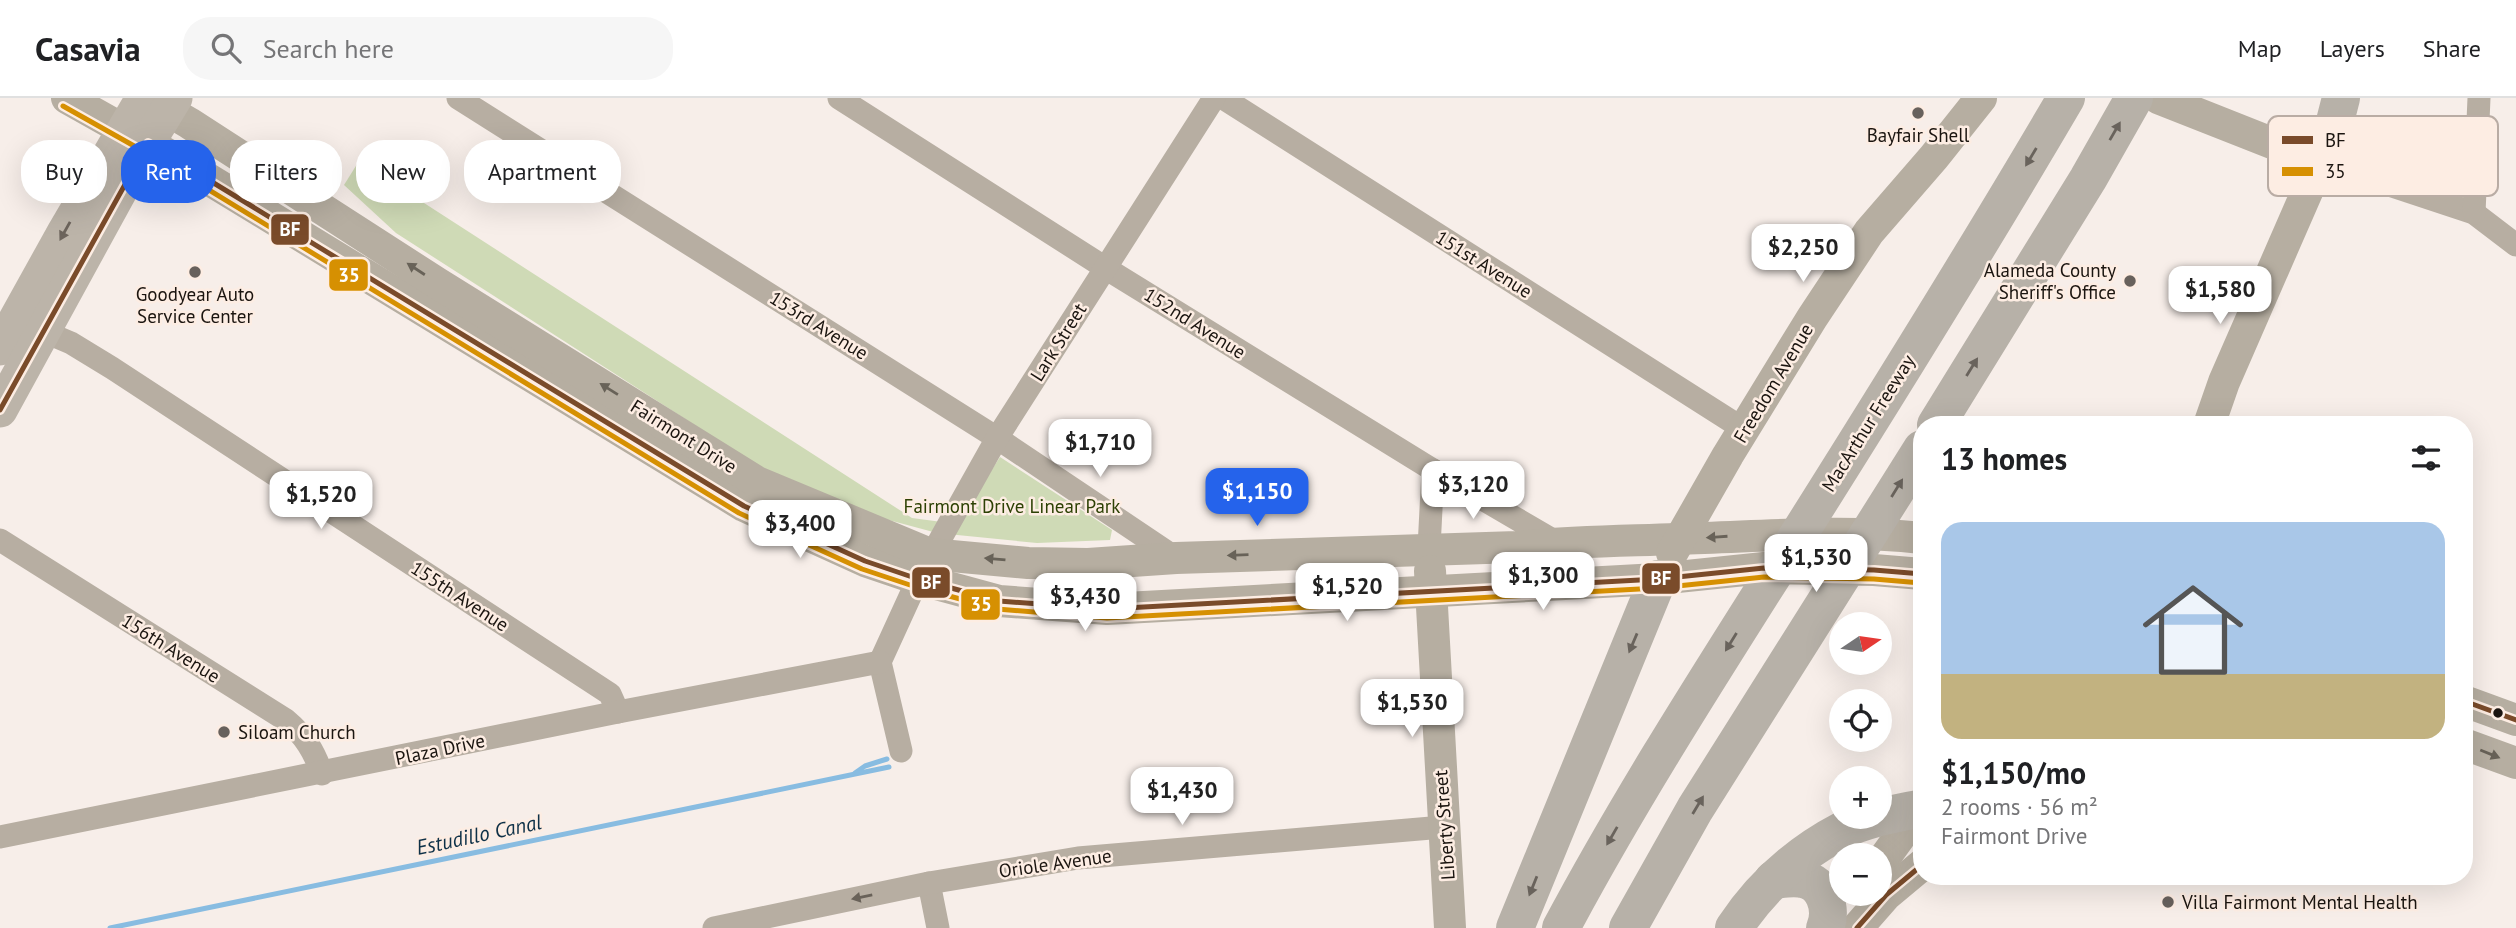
<!DOCTYPE html>
<html lang="en">
<head>
<meta charset="utf-8">
<style>
  :root { --surface:#fff; --page:#f6f6f6; --text:#202124; --muted:#757577; --line:#e0e0e0; --accent:#2563eb }
  body { margin:0; font-family:"PT Sans",sans-serif; background:var(--page); color:var(--text); height:100vh; display:flex; flex-direction:column; font-size:26px; white-space:nowrap }
  * { box-sizing:border-box; margin:0 }
  p { font-size:23px; color:var(--muted) }
  .icon { flex:none; width:38px; height:38px; fill:none; stroke:currentColor; stroke-width:2; stroke-linecap:round; stroke-linejoin:round }
  .map { position:relative; flex:1; overflow:hidden }
  .details { position:absolute; left:1913px; top:318px; width:560px; height:469px; display:flex; flex-direction:column; background:var(--surface); border-radius:28px; box-shadow:0 7px 28px #0002 }
  .details>* { flex:none }
  .top-card { position:absolute; left:21px; top:42px; width:665px; height:63px; display:flex; gap:14px }
  .needle { width:46px; rotate:77deg }
  .tools { position:absolute; left:1829px; top:514px; display:grid; gap:14px }
  .tools a { display:grid; place-items:center; width:63px; height:63px; border-radius:50%; background:var(--surface); box-shadow:0 7px 28px #0002; font-size:35px }
  .price { position:absolute; translate:-50% -60px; padding:0 16px; border-radius:14px; background:#fff; color:#222; font-size:23px; line-height:46px; filter:drop-shadow(0 2px 4px #0008) }
  .price::after { content:''; position:absolute; left:50%; top:42px; width:21px; height:16px; margin-left:-10px; background:inherit; clip-path:polygon(0 0,100% 0,50% 100%) }
  .price.on { background:var(--accent); color:#fff }
  ul { padding:0; list-style:none }
  li { display:grid; align-content:center; gap:14px; height:371px; padding:0 28px }
  li+li { border-top:2px solid var(--line) }
  li span { display:grid; place-items:center; height:217px; border-radius:21px; color:#555 }
  li>.icon { margin-inline-start:auto }
  span .icon { width:126px; height:126px; fill:#fffc; stroke-width:1 }
  li b { font-size:30px }
  h2 { display:flex; justify-content:space-between; align-items:center; height:84px; padding:0 28px; font-size:30px }
  .pill { padding:0 24px; border-radius:28px; background:var(--surface); box-shadow:0 7px 28px #0002; font-size:24px; line-height:63px }
  .pill.on { background:var(--accent); color:#fff }
  header { display:flex; align-items:center; gap:42px; box-sizing:border-box; height:98px; padding:0 35px; background:var(--surface); border-bottom:2px solid var(--line) }
  header strong { font-size:33px }
  nav { display:flex; gap:38px; margin-inline-start:auto; font-size:24px }
  .search { width:490px; height:63px; background:var(--page); display:flex; align-items:center; gap:18px; box-sizing:border-box; padding:0 24px; border-radius:28px; color:var(--muted); font-size:26px }
  .map>svg:first-child { display:block }
  .green { fill:#cfdab6 }
  .lines { fill:none; stroke-linecap:round; stroke-linejoin:round }
  .stream { stroke:#88bce1; stroke-width:5 }
  .street { stroke:#b7aea2; stroke-width:23 }
  .secondary { stroke:#b6aea1; stroke-width:32 }
  .primary { stroke:#bcb4a9; stroke-width:35 }
  .highway { stroke:#b7b1a8; stroke-width:38 }
  .bus-1-casing { stroke:#fdede3; stroke-width:10 }
  .bus-2-casing { stroke:#fdede3; stroke-width:10 }
  .bus-1 { stroke:#7a4b2a; stroke-width:5 }
  .bus-2 { stroke:#d69002; stroke-width:5 }
  .oneway { fill:#69635c }
  .oneway2 { fill:#6c645c }
  .oneway3 { fill:#686258 }
  .oneway4 { fill:#696259 }
  .poi-dot { fill:#68615c; stroke:#fdede3; stroke-width:2.5 }
  .bus-dot { fill:#1b1510; stroke:#fdede3; stroke-width:2.5 }
  .labels { text-anchor:middle; stroke-width:5; stroke-linejoin:round; paint-order:stroke }
  .poi-label { font-size:19px; fill:#1b1510; stroke:#fdede3 }
  .street-label { font-size:19px; fill:#1b1510; stroke:#fdede3 }
  .park-label { font-size:19px; fill:#2d4104; stroke:#fdede3 }
  .water-label { font-size:21px; font-style:italic; fill:#0e3148; stroke:#fdede3 }
  .key { fill:#fdede3; stroke:#b9aca4; stroke-width:2 }
  .key-label { font-size:19px; fill:#1b1510 }
  .line-badge { stroke:#fdede3; stroke-width:2.5 }
  .badge-label { font-size:19px; text-anchor:middle; font-weight:bold; fill:#fff }
</style>
</head>
<body>
<header>
<strong>Casavia</strong>
<div class="search"><svg class="icon" aria-label="search" viewBox="0 0 24 24"><circle cx="10" cy="10" r="6"/><path d="M15 15l6 6"/></svg>Search here</div>
<nav><a>Map</a><a>Layers</a><a>Share</a></nav>
</header>
<div class="map">
<svg width="2516" height="830" viewBox="0 0 2516 830">
  <rect width="100%" height="100%" fill="#f7eee9"/>
  <path class="green" d="M 359,63 L 912,420 L 957,426 L 1000,359 L 1112,432 L 1110,442 L 1037,445 L 937,435 L 870,417 L 763,371 L 396,135 L 344,87 Z"/>
  <g class="lines">
    <g class="stream">
      <path d="M 855,675 L 865,668 L 887,661"/>
      <path d="M 110,830 L 889,669"/>
    </g>
    <g class="street">
      <path d="M 458,0 L 997,340 L 1176,460"/>
      <path d="M 839,0 L 1115,176 L 1433,372 L 1556,444"/>
      <path d="M 1223,0 L 1745,332"/>
      <path d="M 2320,64 L 2474,115 L 2516,147"/>
      <path d="M 2474,115 L 2479,0"/>
      <path d="M 45,234 L 71,245 L 112,270 L 610,596 L 618,614"/>
      <path d="M 0,442 L 286,622 C 305,638 314,653 322,676"/>
      <path d="M 1429,450 L 1433,372"/>
      <path d="M 901,653 L 880,564 L 918,481 L 997,340 L 1214,0"/>
      <path d="M 0,739 L 618,614 L 880,564"/>
      <path d="M 929,785 L 938,830"/>
      <path d="M 714,830 L 929,785 L 1078,760 L 1443,729"/>
    </g>
    <g class="secondary">
      <path d="M 67,0 L 172,59 L 744,408 L 865,463 L 918,481 L 999,503 L 1107,511 L 1658,481 L 1764,470 L 1874,472 L 1922,476"/>
      <path d="M 146,0 L 189,25 L 437,185 L 757,384 L 930,456 L 1028,465 L 1088,466 L 1176,460 L 1517,449 C 1570,443 1623,443 1677,441 C 1759,439 1839,431 1922,440"/>
      <path d="M 2158,0 L 2320,64 L 2224,284 L 2209,327"/>
      <path d="M 1672,455 L 1728,357 L 1812,220 L 1869,134 L 1934,59 L 1981,0"/>
      <path d="M 1430,473 L 1450,830"/>
      <path d="M 2464,603 L 2516,622"/>
      <path d="M 2464,646 L 2516,665"/>
      <path d="M 1880,766 L 1922,708"/>
      <path d="M 1857,830 L 1886,797 L 1922,767"/>
    </g>
    <g class="primary">
      <path d="M 0,250 L 65,133 L 143,0"/>
      <path d="M 0,312 L 133,69 L 175,0"/>
    </g>
    <g class="highway">
      <path d="M 2320,64 L 2330,43 L 2341,0"/>
      <path d="M 1936,327 L 2088,81 L 2134,0"/>
      <path d="M 1773,782 C 1783,781 1793,779 1802,781 C 1824,784 1833,811 1825,830"/>
      <path d="M 1515,830 L 1658,481"/>
      <path d="M 1561,830 C 1631,699 1711,575 1790,450 C 1884,301 1977,152 2066,0"/>
      <path d="M 1628,830 L 1695,711 L 1922,351"/>
      <path d="M 1734,830 C 1761,789 1799,755 1843,732 C 1867,720 1895,716 1922,710"/>
    </g>
    <defs>
      <g id="bus-1">
        <path d="M 0,312 L 148,45 L 744,408 L 865,463 L 918,481 L 999,503 L 1107,511 L 1658,481 L 1764,470 L 1874,472 L 1922,476"/>
        <path d="M 2464,603 L 2516,622"/>
        <path d="M 1857,830 L 1886,797 L 1922,767"/>
      </g>
      <path id="bus-2" d="M 63,8 L 168,67 L 739,415 L 862,471 L 916,489 L 997,511 L 1107,520 L 1658,490 L 1764,479 L 1874,481 L 1921,485"/>
    </defs>
    <use href="#bus-1" class="bus-1-casing"/>
    <use href="#bus-2" class="bus-2-casing"/>
    <use href="#bus-1" class="bus-1"/>
    <use href="#bus-2" class="bus-2"/>
  </g>
  <defs><path id="oneway-solid" d="M-6-.8H1V-3.2L6.5 0L1 3.2V.8H-6Z" transform="scale(1.75)"/></defs>
  <g class="oneway">
    <use href="#oneway-solid" transform="translate(2115 33) rotate(-60)"/>
    <use href="#oneway-solid" transform="translate(2031 59) rotate(121)"/>
    <use href="#oneway-solid" transform="translate(1972 269) rotate(-58)"/>
    <use href="#oneway-solid" transform="translate(1897 390) rotate(-58)"/>
    <use href="#oneway-solid" transform="translate(1731 544) rotate(122)"/>
    <use href="#oneway-solid" transform="translate(1633 545) rotate(113)"/>
    <use href="#oneway-solid" transform="translate(1698 707) rotate(-59)"/>
    <use href="#oneway-solid" transform="translate(1612 738) rotate(120)"/>
    <use href="#oneway-solid" transform="translate(1533 788) rotate(112)"/>
  </g>
  <use class="oneway2" href="#oneway-solid" transform="translate(65 133) rotate(119)"/>
  <g class="oneway3">
    <use href="#oneway-solid" transform="translate(416 171) rotate(-147)"/>
    <use href="#oneway-solid" transform="translate(609 291) rotate(-148)"/>
    <use href="#oneway-solid" transform="translate(1717 439) rotate(176)"/>
    <use href="#oneway-solid" transform="translate(1238 457) rotate(178)"/>
    <use href="#oneway-solid" transform="translate(995 461) rotate(-175)"/>
    <use href="#oneway-solid" transform="translate(2490 656) rotate(22)"/>
  </g>
  <use class="oneway4" href="#oneway-solid" transform="translate(862 799) rotate(168)"/>
  <g class="poi-dot">
    <circle cx="1918" cy="15" r="7"/>
    <circle cx="195" cy="174" r="7"/>
    <circle cx="2130" cy="183" r="7"/>
    <circle cx="224" cy="634" r="7"/>
    <circle cx="2168" cy="804" r="7"/>
  </g>
  <circle class="bus-dot" cx="2498" cy="615" r="6"/>
  <g class="labels">
    <g class="poi-label">
      <text x="1918" y="44">Bayfair Shell</text>
      <text x="2116" y="179" text-anchor="end">Alameda County<tspan x="2116" dy="22">Sheriff's Office</tspan></text>
      <text x="195" y="203">Goodyear Auto<tspan x="195" dy="22">Service Center</tspan></text>
      <text x="238" y="641" text-anchor="start">Siloam Church</text>
      <text x="2182" y="811" text-anchor="start">Villa Fairmont Mental Health</text>
    </g>
    <g class="street-label">
      <text transform="translate(1484 166) rotate(32)" y="7">151st Avenue</text>
      <text transform="translate(1195 225) rotate(32)" y="7">152nd Avenue</text>
      <text transform="translate(819 227) rotate(32)" y="7">153rd Avenue</text>
      <text transform="translate(1058 244) rotate(-58)" y="7">Lark Street</text>
      <text transform="translate(1773 285) rotate(-59)" y="7">Freedom Avenue</text>
      <text transform="translate(1868 325) rotate(-58)" y="7">MacArthur Freeway</text>
      <text transform="translate(684 338) rotate(32)" y="7">Fairmont Drive</text>
      <text transform="translate(460 498) rotate(33)" y="7">155th Avenue</text>
      <text transform="translate(171 550) rotate(32)" y="7">156th Avenue</text>
      <text transform="translate(440 651) rotate(-12)" y="7">Plaza Drive</text>
      <text transform="translate(1444 727) rotate(-94)" y="7">Liberty Street</text>
      <text transform="translate(1055 765) rotate(-8)" y="7">Oriole Avenue</text>
    </g>
    <g class="park-label">
      <text x="1012" y="415">Fairmont Drive Linear Park</text>
    </g>
    <g class="water-label">
      <text transform="translate(479 737) rotate(-12)" y="7">Estudillo Canal</text>
    </g>
  </g>
  <rect x="2268" y="18" width="230" height="80" rx="10" class="key"/>
  <rect x="2282" y="38" width="31" height="8" fill="#7a4b2a"/>
  <rect x="2282" y="69" width="31" height="9" fill="#d69002"/>
  <g class="key-label">
    <text x="2325" y="49">BF</text>
    <text x="2325" y="80">35</text>
  </g>
  <g class="line-badge">
    <rect x="270" y="115" width="40" height="33" rx="7" fill="#7a4b2a"/>
    <rect x="328" y="160" width="41" height="34" rx="7" fill="#d69002"/>
    <rect x="1641" y="464" width="40" height="33" rx="7" fill="#7a4b2a"/>
    <rect x="911" y="468" width="40" height="33" rx="7" fill="#7a4b2a"/>
    <rect x="960" y="490" width="41" height="33" rx="7" fill="#d69002"/>
  </g>
  <g class="badge-label">
    <text x="290" y="138">BF</text>
    <text x="349" y="184">35</text>
    <text x="1661" y="487">BF</text>
    <text x="931" y="491">BF</text>
    <text x="981" y="513">35</text>
  </g>
</svg>
<div class="tools">
<a><svg class="needle" viewBox="-14 -14 28 28"><path d="M0-13l5 13h-10z" fill="#e53935"/><path d="M0 13l5-13h-10z" fill="#757577"/></svg></a>
<a><svg class="icon" aria-label="locate" viewBox="0 0 24 24"><circle cx="12" cy="12" r="6"/><path d="M12 2v4M12 18v4M2 12h4M18 12h4"/></svg></a>
<a>+</a>
<a>−</a>
</div>
<b class="price" style="left:1803px;top:186px">$2,250</b>
<b class="price" style="left:2220px;top:228px">$1,580</b>
<b class="price" style="left:1100px;top:381px">$1,710</b>
<b class="price" style="left:1473px;top:423px">$3,120</b>
<b class="price on" style="left:1257px;top:430px">$1,150</b>
<b class="price" style="left:321px;top:433px">$1,520</b>
<b class="price" style="left:800px;top:462px">$3,400</b>
<b class="price" style="left:1816px;top:496px">$1,530</b>
<b class="price" style="left:1543px;top:514px">$1,300</b>
<b class="price" style="left:1347px;top:525px">$1,520</b>
<b class="price" style="left:1085px;top:535px">$3,430</b>
<b class="price" style="left:1412px;top:641px">$1,530</b>
<b class="price" style="left:1182px;top:729px">$1,430</b>
<div class="top-card">
<a class="pill">Buy</a>
<a class="pill on">Rent</a>
<a class="pill">Filters</a>
<a class="pill">New</a>
<a class="pill">Apartment</a>
</div>
<section class="details">
<h2>13 homes<svg class="icon" aria-label="filters" viewBox="0 0 24 24"><path d="M4 7h16M4 17h16"/><circle cx="9" cy="7" r="2"/><circle cx="15" cy="17" r="2"/></svg></h2>
<ul>
<li><span style="background:linear-gradient(#a9c7e8 70%,#c2b280 0)"><svg class="icon" aria-label="home" viewBox="0 0 24 24"><path d="M3 11l9-7 9 7M6 9v11h12V9"/></svg></span><div><b>$1,150/mo</b><p>2 rooms · 56 m²</p><p>Fairmont Drive</p></div></li>
</ul>
</section>
</div>
</body>
</html>
